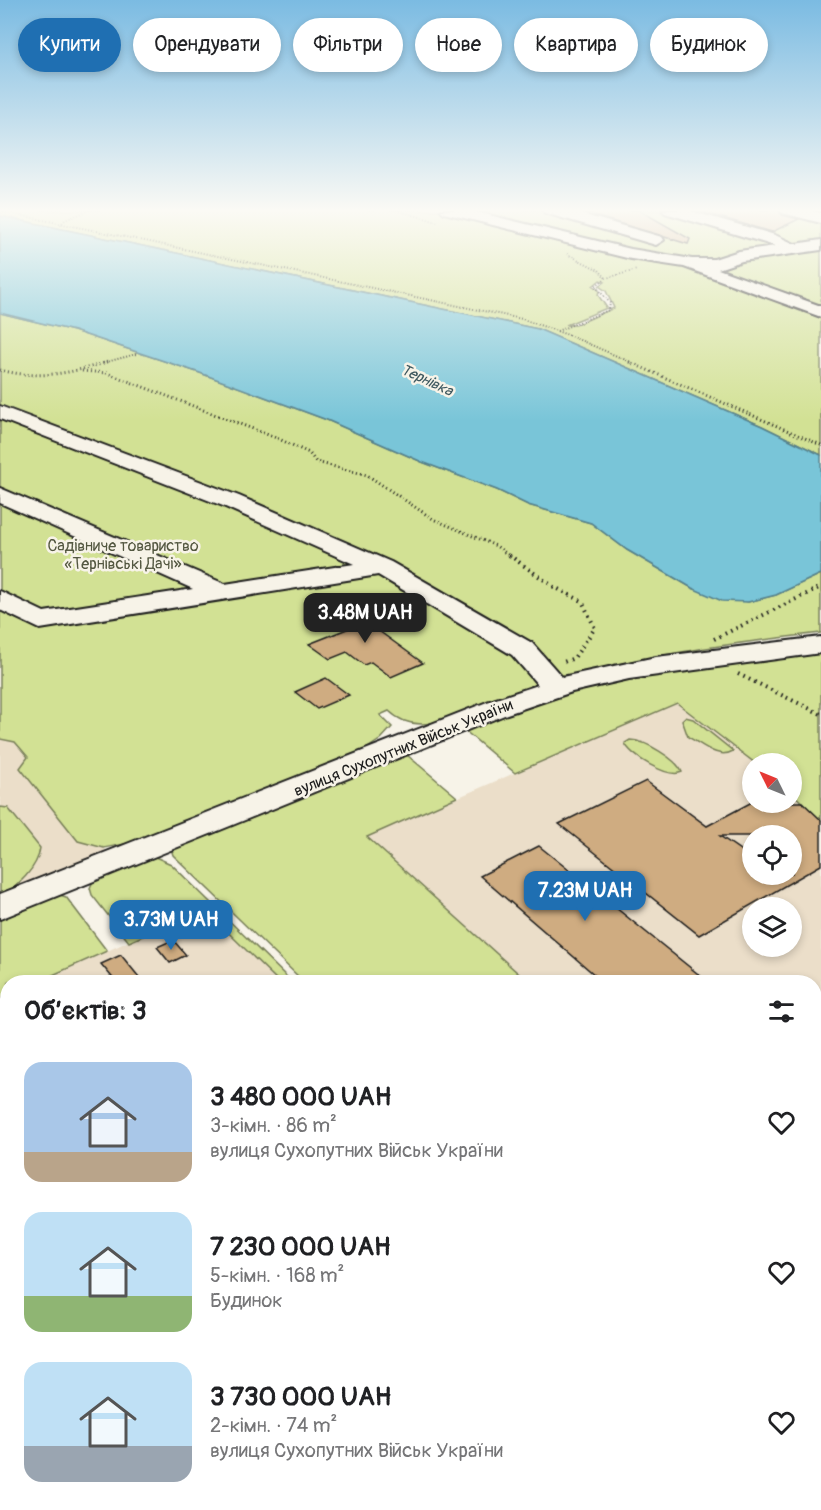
<!DOCTYPE html>
<html lang="uk">
<head>
<meta charset="utf-8">
<style>
  :root { --surface:#fff; --page:#f6f6f6; --text:#202124; --muted:#757577; --accent:#1f6fb2 }
  body { margin:0; font-family:Pangolin,sans-serif; background:var(--page); color:var(--text); height:100vh; display:flex; flex-direction:column; font-size:22px; white-space:nowrap }
  * { box-sizing:border-box; margin:0 }
  p { font-size:20px; color:var(--muted) }
  .icon { flex:none; width:33px; height:33px; fill:none; stroke:currentColor; stroke-width:2; stroke-linecap:round; stroke-linejoin:round }
  .map { position:relative; flex:1; overflow:hidden }
  .panel { position:absolute; left:0px; top:975px; width:822px; height:536px; display:flex; flex-direction:column; background:var(--surface); border-radius:24px 24px 0 0; box-shadow:0 3px 9px #0003 }
  .panel>* { flex:none }
  .hud { position:absolute; left:18px; top:18px; width:786px; height:54px; display:flex; gap:12px }
  .needle { width:39px; rotate:313deg }
  .tools { position:absolute; left:742px; top:753px; display:grid; gap:12px }
  .tools a { display:grid; place-items:center; width:60px; height:60px; border-radius:50%; background:var(--surface); box-shadow:0 3px 9px #0003; font-size:30px }
  .price { position:absolute; translate:-50% -51px; padding:0 14px; border-radius:12px; background:var(--accent); color:#fff; font-size:20px; line-height:39px; filter:drop-shadow(0 2px 3px #0008) }
  .price::after { content:''; position:absolute; left:50%; top:36px; width:18px; height:14px; margin-left:-9px; background:inherit; clip-path:polygon(0 0,100% 0,50% 100%) }
  .price.current { background:#222; color:#fff }
  ul { padding:0; list-style:none }
  li { display:flex; align-items:center; gap:18px; height:150px; padding:0 24px }
  li span { display:grid; place-items:center; flex:none; width:168px; height:120px; border-radius:18px; color:#555 }
  li>.icon { margin-inline-start:auto }
  span .icon { width:72px; height:72px; fill:#fffc; stroke-width:1 }
  li b { font-size:26px }
  h2 { display:flex; justify-content:space-between; align-items:center; height:72px; padding:0 24px; font-size:26px }
  .chip { padding:0 21px; border-radius:27px; background:var(--surface); box-shadow:0 3px 9px #0003; font-size:21px; line-height:54px }
  .chip.current { background:var(--accent); color:#fff }
  .map>svg:first-child { display:block }
  .built { fill:#ebdec9; fill-rule:evenodd }
  .green { fill:#d2e194; stroke:#777e58; stroke-width:1.5; fill-rule:evenodd }
  .water { fill:#79c5d8; stroke:#54818d; stroke-width:1.5 }
  .building { fill:#cfac81; stroke:#1c1c1c; stroke-width:1.5; fill-rule:evenodd }
  .lines { fill:none; stroke-linecap:round; stroke-linejoin:round }
  .minor-casing { stroke:#1c1c1c; stroke-width:4 }
  .path-far2 { stroke:#1c1c1c; stroke-width:2; stroke-dasharray:1 2; stroke-linecap:butt }
  .path-far1 { stroke:#1c1c1c; stroke-width:3; stroke-dasharray:1 3; stroke-linecap:butt }
  .path { stroke:#1c1c1c; stroke-width:4; stroke-dasharray:1.5 4.5; stroke-linecap:butt }
  .minor { fill:#f7f3e8; fill-rule:evenodd }
  .labels { text-anchor:middle; stroke-width:5; stroke-linejoin:round; paint-order:stroke }
  .far-water-label { font-size:15px; font-style:italic; fill:#3d575e; stroke:#f7f3e8 }
  .park-label { font-size:16px; fill:#535740; stroke:#f7f3e8 }
  .street-label { font-size:16px; fill:#1c1c1c; stroke:#f7f3e8 }
</style>
</head>
<body>
<div class="map">
<svg width="821" height="1510" viewBox="0 0 821 1510">
  <rect width="100%" height="100%" fill="#f7f3e8"/>
  <filter id="ink" filterUnits="userSpaceOnUse"><feTurbulence type="fractalNoise" baseFrequency=".0167" numOctaves="2"/><feDisplacementMap in="SourceGraphic" scale="12" xChannelSelector="R" yChannelSelector="G"/><feConvolveMatrix kernelMatrix="1 2 1 2 8 2 1 2 1" color-interpolation-filters="sRGB"/></filter>
  <g filter="url(#ink)">
    <g class="built">
      <path d="M 677,703 L 755,763 L 753,802 L 792,802 L 792,793 L 821,820 L 821,1247 L 814,1241 L 814,982 L 528,982 L 366,837 ZM 753,836 L 792,836 L 792,874 L 753,874 ZM 753,908 L 792,908 L 792,946 L 753,946 Z"/>
      <path d="M 0,724 L 109,854 L 0,897 Z"/>
      <path d="M 204,908 L 279,982 L 37,982 Z"/>
      <path d="M 7,996 L 8,1503 L 814,1503 L 815,1306 L 821,1311 L 821,1510 L 0,1510 L 0,999 Z"/>
    </g>
    <g class="green">
      <path d="M 0,210 L 821,210 L 821,455 L 762,426 L 538,329 L 0,216 ZM 600,280 L 605,282 L 599,286 L 606,291 L 614,308 L 576,325 L 566,325 L 607,308 L 598,295 L 599,290 L 593,286 Z"/>
      <path d="M 0,313 L 74,331 L 200,373 L 327,420 L 422,462 L 497,490 L 528,505 L 591,523 L 627,550 L 692,588 L 748,602 L 776,595 L 821,574 L 821,633 C 733,643 626,657 542,684 C 513,693 485,706 457,716 C 433,725 409,730 389,711 L 380,715 L 392,727 L 381,739 L 360,753 L 146,840 L 104,848 L 78,841 L 20,768 L 28,757 L 15,742 L 0,739 Z"/>
      <path d="M 821,651 L 821,820 L 792,793 L 792,764 L 755,763 L 677,703 L 515,773 L 463,729 L 606,680 Z"/>
      <path d="M 685,717 L 693,719 L 733,751 C 718,760 702,744 688,737 L 682,720 Z"/>
      <path d="M 630,740 C 645,740 676,759 682,772 C 668,779 629,755 625,743 Z"/>
      <path d="M 407,755 L 457,797 L 367,837 L 528,982 L 304,982 L 173,855 L 172,852 L 176,847 Z"/>
      <path d="M 0,807 L 8,808 L 40,848 C 38,868 17,887 0,897 Z"/>
      <path d="M 153,856 L 171,864 L 292,982 L 279,982 L 204,909 L 129,942 L 92,895 L 90,888 L 93,881 Z"/>
      <path d="M 57,894 L 66,897 L 107,951 L 37,982 L 8,982 L 7,996 L 0,999 L 0,916 Z"/>
      <path d="M 815,1241 L 821,1247 L 821,1351 L 815,1350 Z"/>
      <path d="M 7,1364 L 7,1476 L 0,1481 L 0,1368 Z"/>
      <path d="M 343,1503 L 654,1503 L 660,1510 L 342,1510 Z"/>
    </g>
    <path class="water" d="M 0,216 L 538,329 L 762,426 L 821,455 L 821,574 L 776,595 L 748,602 L 722,601 L 692,588 L 627,550 L 591,523 L 528,505 L 497,490 L 422,462 L 327,420 L 200,373 L 74,331 L 0,313 Z"/>
    <g class="building">
      <path d="M 575,210 L 639,210 L 690,239 L 688,244 Z"/>
      <path d="M 695,210 L 778,210 L 782,215 L 799,219 L 772,232 Z"/>
      <path d="M 343,605 L 423,663 L 391,677 L 371,662 L 364,665 L 347,652 L 330,659 L 309,644 L 347,629 L 324,612 Z"/>
      <path d="M 326,678 L 349,695 L 317,709 L 295,692 Z"/>
      <path d="M 646,781 L 707,826 L 752,802 L 802,802 L 821,820 L 821,865 L 699,935 L 559,824 ZM 720,836 L 792,836 L 792,874 L 753,874 L 753,859 Z"/>
      <path d="M 539,846 L 708,982 L 603,982 L 480,876 Z"/>
      <path d="M 173,940 L 186,955 L 170,963 L 157,947 Z"/>
      <path d="M 121,955 L 143,982 L 116,982 L 101,964 Z"/>
    </g>
    <g class="lines">
      <defs>
        <g id="minor">
          <path d="M 441,210 L 468,210 L 631,249 L 692,259 L 714,259 L 739,251 L 775,246 L 665,213 L 662,210 L 687,210 L 775,235 L 795,244 L 821,240 L 821,250 L 742,261 L 718,269 L 821,306 L 821,317 L 684,267 L 631,259 L 444,213 Z"/>
          <path d="M 542,210 L 567,210 L 662,237 L 664,240 L 656,245 L 545,213 Z"/>
          <path d="M 780,210 L 807,210 L 821,213 L 821,223 L 783,213 Z"/>
          <path d="M 0,406 L 239,496 L 391,562 L 532,643 L 562,677 L 656,657 L 821,637 L 821,653 L 629,679 L 572,692 L 507,714 L 0,919 L 0,894 L 487,702 L 538,685 L 512,655 L 378,575 L 40,629 L 0,610 L 0,591 L 44,612 L 193,589 L 0,503 L 0,488 L 225,584 L 354,564 L 223,506 L 0,419 Z"/>
        </g>
      </defs>
      <use href="#minor" class="minor-casing"/>
      <g class="path-far2">
        <path d="M 396,210 L 438,222"/>
        <path d="M 0,211 L 522,319 L 568,335 L 633,363"/>
        <path d="M 60,225 L 65,220 L 90,210"/>
        <path d="M 567,254 L 599,270 L 606,278"/>
        <path d="M 557,331 L 609,310 L 610,303 L 595,286 L 606,278 L 637,270"/>
        <path d="M 103,363 L 136,354"/>
      </g>
      <g class="path-far1">
        <path d="M 629,362 L 821,445"/>
        <path d="M 0,370 C 39,380 71,373 108,362"/>
        <path d="M 82,371 L 107,373 L 279,439 L 309,453 L 316,462 L 367,475 L 433,519 L 496,546 L 511,557"/>
      </g>
      <g class="path">
        <path d="M 509,555 L 554,587 L 582,601 L 595,628 L 574,658 L 561,663"/>
        <path d="M 714,639 L 821,587"/>
        <path d="M 738,674 L 821,714"/>
      </g>
      <use href="#minor" class="minor"/>
    </g>
  </g>
  <linearGradient id="sky" x2="0" y2="1"><stop stop-color="#7bbbe2"/><stop offset="0.5" stop-color="#fbfaf5"/><stop offset="1" stop-color="#fbfaf5" stop-opacity="0"/></linearGradient>
  <rect width="821" height="421" fill="url(#sky)"/>
  <g class="labels">
    <g class="far-water-label">
      <text transform="translate(427 380) rotate(25)" y="5">Тернівка</text>
    </g>
    <g class="park-label">
      <text x="123" y="551">Садівниче товариство<tspan x="123" dy="18">«Тернівські Дачі»</tspan></text>
    </g>
    <g class="street-label">
      <text transform="translate(403 747) rotate(-22)" y="6">вулиця Сухопутних Військ України</text>
    </g>
  </g>
</svg>
<div class="tools">
<a><svg class="needle" viewBox="-14 -14 28 28"><path d="M0-13l5 13h-10z" fill="#e53935"/><path d="M0 13l5-13h-10z" fill="#757577"/></svg></a>
<a><svg class="icon" aria-label="locate" viewBox="0 0 24 24"><circle cx="12" cy="12" r="6"/><path d="M12 2v4M12 18v4M2 12h4M18 12h4"/></svg></a>
<a><svg class="icon" aria-label="layers" viewBox="0 0 24 24"><path d="M12 4l9 5-9 5-9-5zM3 14l9 5 9-5"/></svg></a>
</div>
<b class="price current" style="left:365px;top:644px">3.48M UAH</b>
<b class="price" style="left:585px;top:922px">7.23M UAH</b>
<b class="price" style="left:171px;top:951px">3.73M UAH</b>
<div class="hud">
<a class="chip current">Купити</a>
<a class="chip">Орендувати</a>
<a class="chip">Фільтри</a>
<a class="chip">Нове</a>
<a class="chip">Квартира</a>
<a class="chip">Будинок</a>
</div>
<section class="panel">
<h2>Об’єктів: 3<svg class="icon" aria-label="filters" viewBox="0 0 24 24"><path d="M4 7h16M4 17h16"/><circle cx="9" cy="7" r="2"/><circle cx="15" cy="17" r="2"/></svg></h2>
<ul>
<li><span style="background:linear-gradient(#a9c7e8 75%,#b9a48a 0)"><svg class="icon" aria-label="home" viewBox="0 0 24 24"><path d="M3 11l9-7 9 7M6 9v11h12V9"/></svg></span><div><b>3 480 000 UAH</b><p>3-кімн. · 86 m²</p><p>вулиця Сухопутних Військ України</p></div><svg class="icon" aria-label="heart" viewBox="0 0 24 24"><path d="M12 20l-8-8c-3-5 5-10 8-4 3-6 11-1 8 4z"/></svg></li>
<li><span style="background:linear-gradient(#bfe0f5 70%,#8fb573 0)"><svg class="icon" aria-label="home" viewBox="0 0 24 24"><path d="M3 11l9-7 9 7M6 9v11h12V9"/></svg></span><div><b>7 230 000 UAH</b><p>5-кімн. · 168 m²</p><p>Будинок</p></div><svg class="icon" aria-label="heart" viewBox="0 0 24 24"><path d="M12 20l-8-8c-3-5 5-10 8-4 3-6 11-1 8 4z"/></svg></li>
<li><span style="background:linear-gradient(#bfe0f5 70%,#9aa5b1 0)"><svg class="icon" aria-label="home" viewBox="0 0 24 24"><path d="M3 11l9-7 9 7M6 9v11h12V9"/></svg></span><div><b>3 730 000 UAH</b><p>2-кімн. · 74 m²</p><p>вулиця Сухопутних Військ України</p></div><svg class="icon" aria-label="heart" viewBox="0 0 24 24"><path d="M12 20l-8-8c-3-5 5-10 8-4 3-6 11-1 8 4z"/></svg></li>
</ul>
</section>
</div>
</body>
</html>
